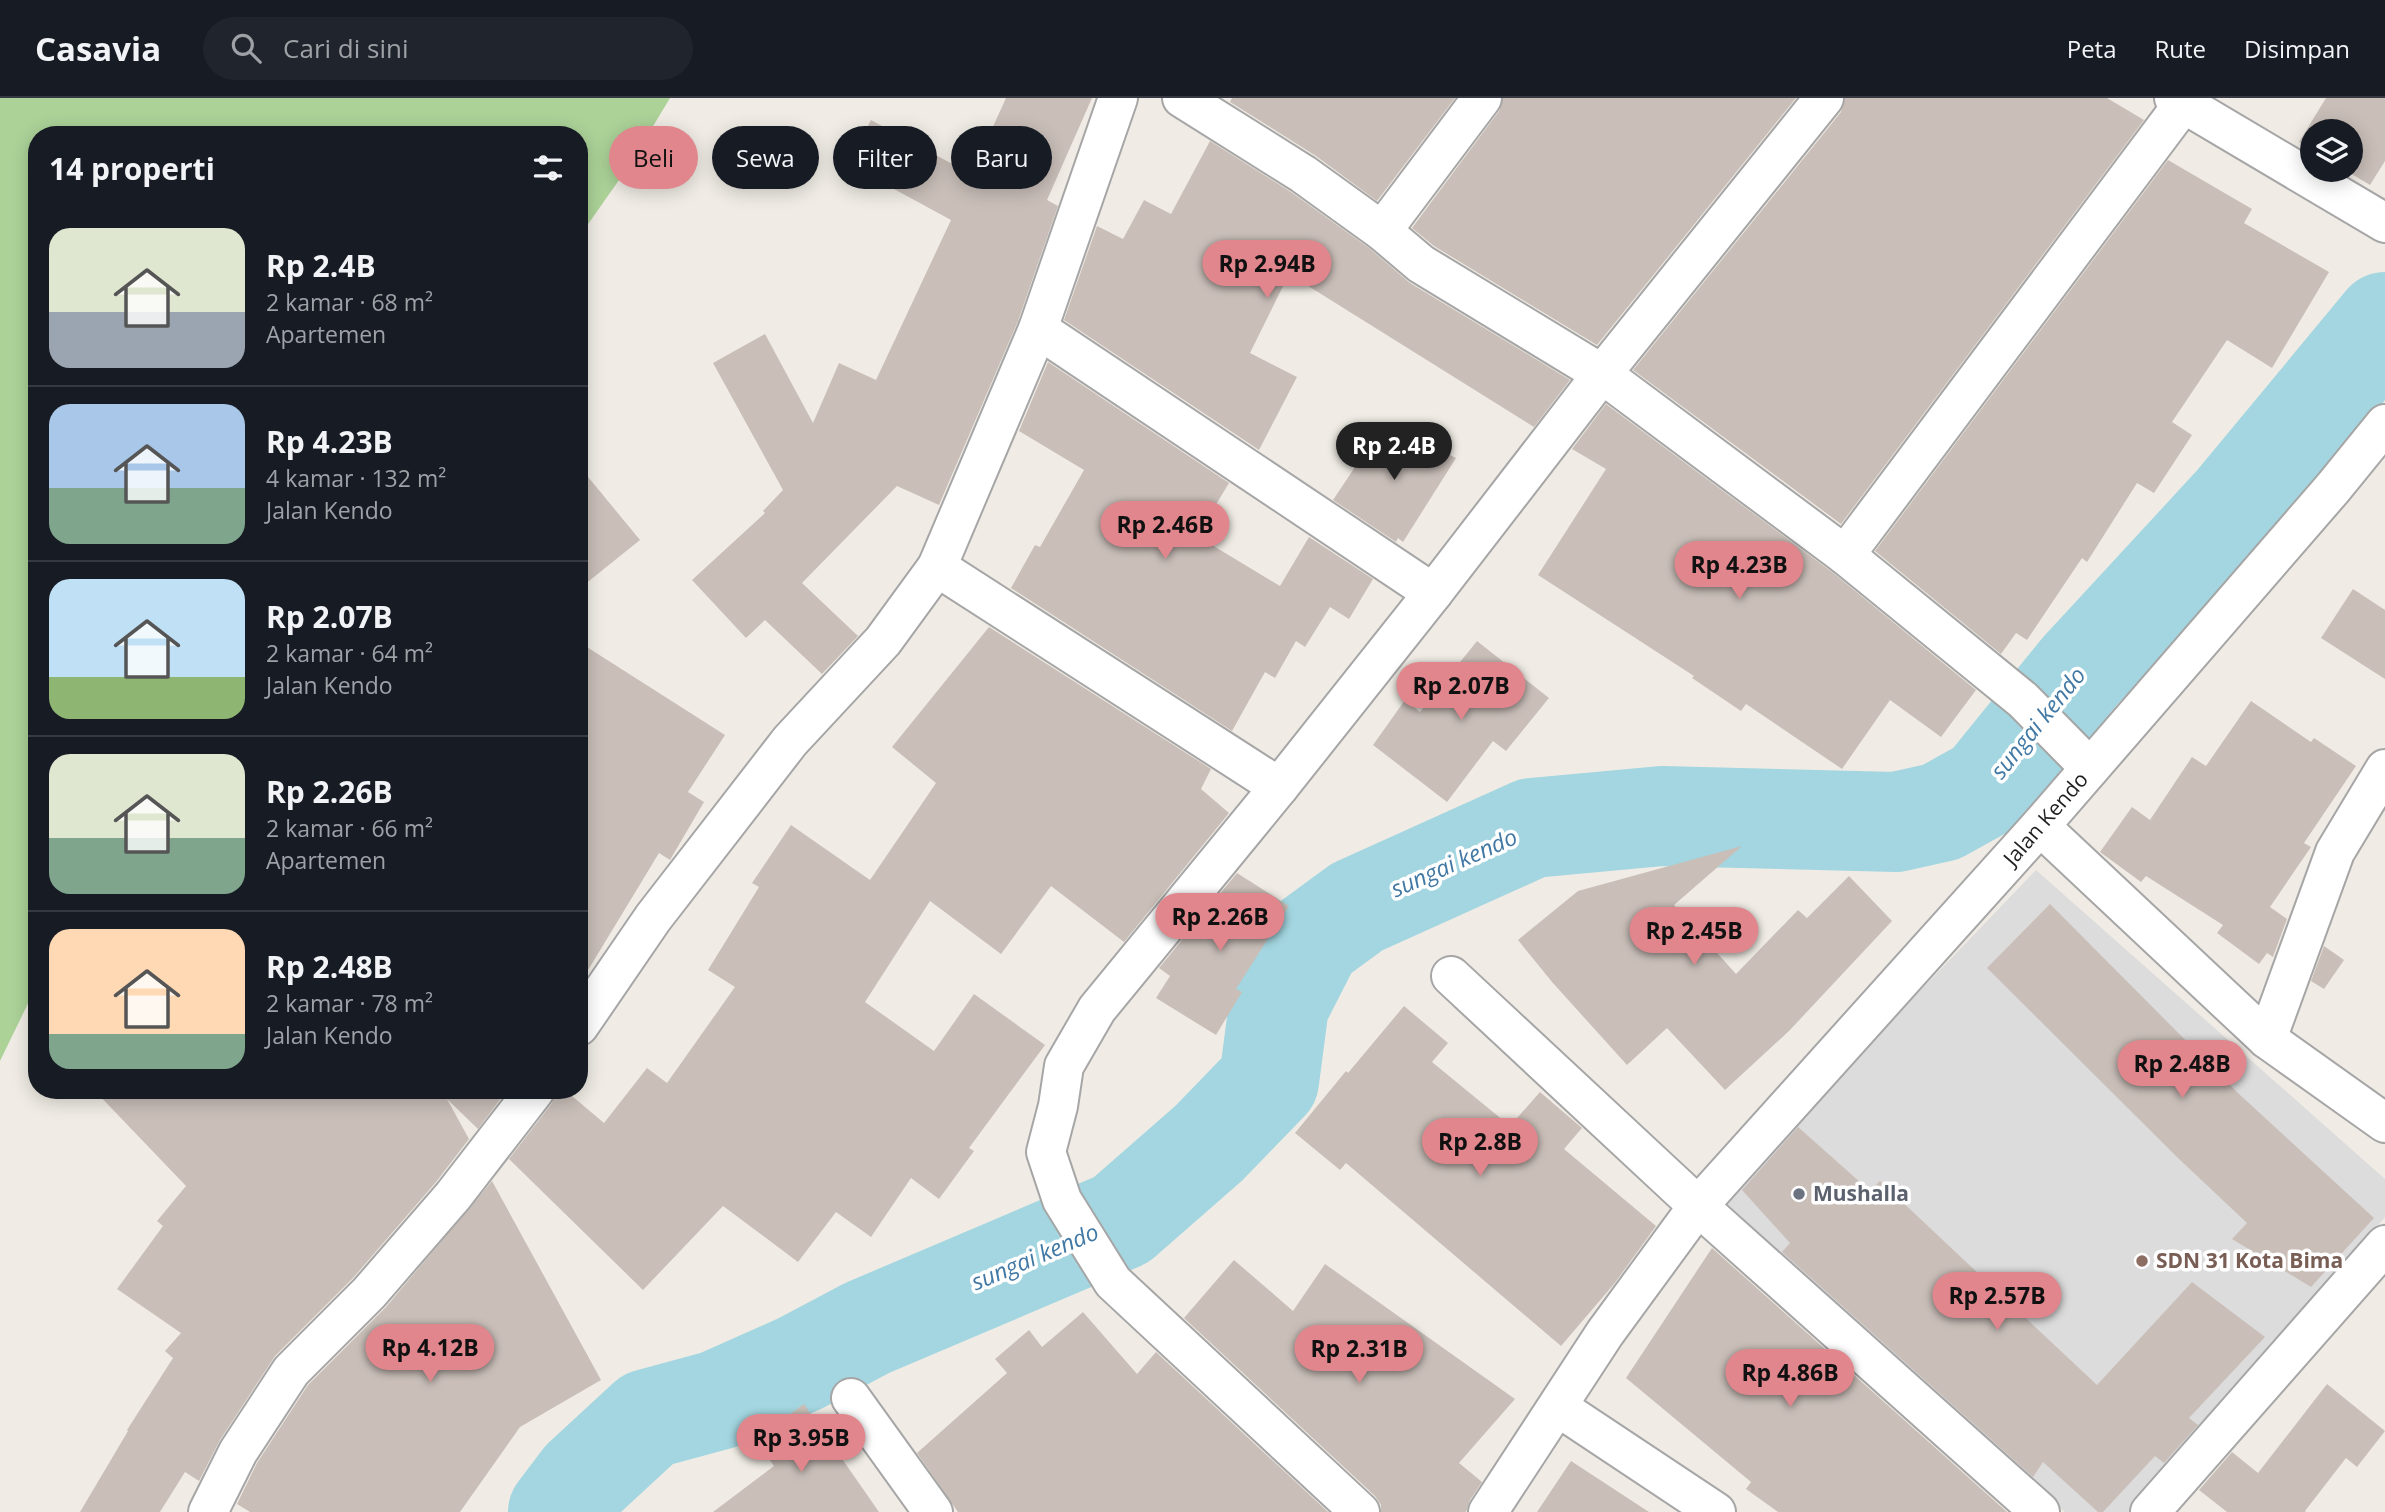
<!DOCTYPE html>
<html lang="id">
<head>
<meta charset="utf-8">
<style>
  :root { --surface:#171b24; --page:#20242c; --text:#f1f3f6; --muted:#9ea1a6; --line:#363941; --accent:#e1868d }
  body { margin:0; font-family:"Open Sans",sans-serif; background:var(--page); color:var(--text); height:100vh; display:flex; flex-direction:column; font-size:26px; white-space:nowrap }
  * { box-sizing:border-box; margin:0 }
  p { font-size:23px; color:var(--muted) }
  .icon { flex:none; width:38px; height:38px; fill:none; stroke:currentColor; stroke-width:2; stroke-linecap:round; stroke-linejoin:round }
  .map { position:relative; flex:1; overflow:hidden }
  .sheet { position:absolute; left:28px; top:28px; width:560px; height:973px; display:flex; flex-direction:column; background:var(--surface); border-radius:28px; box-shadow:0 4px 18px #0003 }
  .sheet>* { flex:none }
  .guide { position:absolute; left:609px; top:28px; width:665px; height:63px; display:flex; gap:14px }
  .controls { position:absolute; left:2300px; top:21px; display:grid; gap:14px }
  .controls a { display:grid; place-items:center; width:63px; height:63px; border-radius:50%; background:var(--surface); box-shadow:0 4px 18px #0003; font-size:35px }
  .price { position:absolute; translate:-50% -60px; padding:0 16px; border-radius:24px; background:var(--accent); color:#111; font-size:23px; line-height:46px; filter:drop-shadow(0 2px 4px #0008) }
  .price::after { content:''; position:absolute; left:50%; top:42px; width:21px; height:16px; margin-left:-10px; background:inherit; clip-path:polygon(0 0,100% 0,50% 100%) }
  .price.on { background:#222; color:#fff }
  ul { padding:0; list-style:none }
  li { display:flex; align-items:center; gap:21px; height:175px; padding:0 21px }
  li+li { border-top:2px solid var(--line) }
  li span { display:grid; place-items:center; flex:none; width:196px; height:140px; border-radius:21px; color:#555 }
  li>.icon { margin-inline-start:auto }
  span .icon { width:84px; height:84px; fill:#fffc; stroke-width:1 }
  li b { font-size:30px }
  h2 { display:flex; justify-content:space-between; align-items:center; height:84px; padding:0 21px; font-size:30px }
  .chip { padding:0 24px; border-radius:32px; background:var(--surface); box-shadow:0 4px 18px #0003; font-size:24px; line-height:63px }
  .chip.on { background:var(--accent); color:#111 }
  header { display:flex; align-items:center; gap:42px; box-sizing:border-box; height:98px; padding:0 35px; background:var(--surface); border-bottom:2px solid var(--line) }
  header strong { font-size:33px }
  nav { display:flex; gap:38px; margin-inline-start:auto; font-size:24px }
  .search { width:490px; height:63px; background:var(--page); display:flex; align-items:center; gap:18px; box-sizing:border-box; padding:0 24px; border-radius:38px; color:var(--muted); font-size:26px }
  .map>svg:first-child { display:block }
  .residential { fill:#dddcdc }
  .forest { fill:#acd298 }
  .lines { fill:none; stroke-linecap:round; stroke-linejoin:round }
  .river { stroke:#a3d6e0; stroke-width:100 }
  .building { fill:#c9beb8 }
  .minor-casing { stroke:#a6a6a6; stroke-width:42 }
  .tertiary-casing { stroke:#a6a6a6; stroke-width:42 }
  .minor { stroke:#fff; stroke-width:38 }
  .tertiary { stroke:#fff; stroke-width:38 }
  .worship-dot { fill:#6b7280; stroke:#fff; stroke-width:2.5 }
  .education-dot { fill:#8d6e63; stroke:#fff; stroke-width:2.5 }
  .labels { text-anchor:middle; stroke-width:7; stroke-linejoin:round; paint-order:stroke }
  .street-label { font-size:21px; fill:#1f1f1f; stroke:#fff }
  .worship-label { font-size:21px; font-weight:bold; fill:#5b616d; stroke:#fff; text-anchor:start }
  .education-label { font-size:21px; font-weight:bold; fill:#785e54; stroke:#fff; text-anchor:start }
  .water-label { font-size:23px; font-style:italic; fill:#4178a4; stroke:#fff }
</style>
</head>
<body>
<header>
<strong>Casavia</strong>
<div class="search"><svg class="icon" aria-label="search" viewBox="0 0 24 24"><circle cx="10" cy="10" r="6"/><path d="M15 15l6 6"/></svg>Cari di sini</div>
<nav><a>Peta</a><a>Rute</a><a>Disimpan</a></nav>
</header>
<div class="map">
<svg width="2385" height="1414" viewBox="0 0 2385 1414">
  <rect width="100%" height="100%" fill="#f0ece5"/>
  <path class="residential" d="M 2036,772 L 2385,1081 L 2385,1119 L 2135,1414 L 2065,1414 L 1717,1104 Z"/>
  <path class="forest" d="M 0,0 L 670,0 L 631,65 L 579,139 L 579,37 L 37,37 L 37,887 L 0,963 Z"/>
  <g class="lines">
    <path class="river" d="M 558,1414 L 583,1381 L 648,1321 L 718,1302 L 801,1265 L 867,1230 L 1121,1122 L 1209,1045 L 1269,983 L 1279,907 L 1312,842 L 1357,809 L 1532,730 L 1662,718 L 1896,724 L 1941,714 L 1986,689 L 2080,573 L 2235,405 L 2385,224"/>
  </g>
  <g class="building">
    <path d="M 1006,0 L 1092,0 L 1047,102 L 1058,108 L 1018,223 L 939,407 L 897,388 L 802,485 L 858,538 L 822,576 L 765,522 L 746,540 L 692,482 L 765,415 L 763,413 L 783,392 L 713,265 L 765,236 L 813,325 L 839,265 L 876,282 L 951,122 L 848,66 L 871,22 L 969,75 L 974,65 L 976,66 Z"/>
    <path d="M 1232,0 L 1455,0 L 1377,103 L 1316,58 L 1230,4 Z"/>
    <path d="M 1503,0 L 1796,0 L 1597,247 L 1434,148 L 1412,130 L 1499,13 Z"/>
    <path d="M 1845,0 L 2107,0 L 2144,22 L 1841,426 L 1633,272 L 1841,14 Z"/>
    <path d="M 2326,0 L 2385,0 L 2385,63 L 2370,87 L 2345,72 L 2350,72 L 2350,33 L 2312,33 L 2312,51 L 2299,44 Z"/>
    <path d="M 1210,43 L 1291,94 L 1369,150 L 1410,185 L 1570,282 L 1534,329 L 1289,176 L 1250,255 L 1297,279 L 1259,352 L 1064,222 L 1097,128 L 1123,141 L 1144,102 L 1171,116 Z"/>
    <path d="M 2168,62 L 2252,111 L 2244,125 L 2329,174 L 2272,270 L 2227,242 L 2172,324 L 2192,337 L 2154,395 L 2137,385 L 2087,464 L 2082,460 L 2027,542 L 2016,535 L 2001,556 L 1875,453 Z"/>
    <path d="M 1048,264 L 1229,385 L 1197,438 L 1280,488 L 1309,439 L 1373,481 L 1349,521 L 1330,509 L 1305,549 L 1296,543 L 1275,580 L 1265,574 L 1232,633 L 1011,490 L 1035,447 L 1040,449 L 1084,372 L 1019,333 Z"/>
    <path d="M 1606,306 L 1832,474 L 1976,592 L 1941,639 L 1890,602 L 1842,671 L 1746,606 L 1741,613 L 1692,580 L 1694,578 L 1538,477 L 1606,371 L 1572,351 Z"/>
    <path d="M 1385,324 L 1456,360 L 1403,444 L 1398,440 L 1396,444 L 1333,402 Z"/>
    <path d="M 579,368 L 640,442 L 579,491 Z"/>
    <path d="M 2353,491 L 2385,512 L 2385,581 L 2321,540 Z"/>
    <path d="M 989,529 L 1211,671 L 1201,691 L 1229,715 L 1124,844 L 1051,788 L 1001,856 L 930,803 L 865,904 L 934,953 L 974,896 L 1045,947 L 969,1050 L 974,1053 L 939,1101 L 911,1080 L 871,1139 L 836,1114 L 798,1164 L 723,1108 L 643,1192 L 509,1061 L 552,1005 L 556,992 L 565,992 L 604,1025 L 647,970 L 667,985 L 735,889 L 708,872 L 759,789 L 752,785 L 791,727 L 870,782 L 936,685 L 892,649 Z"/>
    <path d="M 1477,543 L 1549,600 L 1506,653 L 1493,643 L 1447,704 L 1373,647 L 1405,602 L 1420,614 Z"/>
    <path d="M 579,544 L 725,637 L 688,694 L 704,704 L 670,762 L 659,755 L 579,887 Z"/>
    <path d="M 2251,603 L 2311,644 L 2314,640 L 2356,668 L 2304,745 L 2311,749 L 2270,809 L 2287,821 L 2273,859 L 2267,855 L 2259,866 L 2217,835 L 2223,827 L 2146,778 L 2141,784 L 2100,754 L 2132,709 L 2150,722 L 2192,659 L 2206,668 Z"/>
    <path d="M 1742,748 L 1674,807 L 1736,876 L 1798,812 L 1807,820 L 1849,778 L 1892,823 L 1789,933 L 1725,992 L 1667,930 L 1627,967 L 1552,884 L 1518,842 L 1578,793 Z"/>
    <path d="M 1237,775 L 1289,808 L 1236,891 L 1242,894 L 1216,937 L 1156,900 L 1170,878 L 1159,870 Z"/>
    <path d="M 2050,806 L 2239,996 L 2374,1120 L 2311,1189 L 2232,1141 L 2247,1125 L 2178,1060 L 1987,870 Z"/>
    <path d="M 2324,848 L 2344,862 L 2324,891 L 2311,883 Z"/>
    <path d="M 1404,908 L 1448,945 L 1432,964 L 1510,1028 L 1540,994 L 1582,1030 L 1564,1051 L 1656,1128 L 1614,1186 L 1561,1248 L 1346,1065 L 1340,1072 L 1295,1035 L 1346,973 L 1348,975 Z"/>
    <path d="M 94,992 L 507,992 L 478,1031 L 447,1001 L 469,1041 L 436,1084 L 353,1180 L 275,1258 L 220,1342 L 199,1383 L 185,1374 L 160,1414 L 80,1414 L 128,1333 L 127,1332 L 173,1260 L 165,1253 L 181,1235 L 117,1191 L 163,1128 L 157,1123 L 186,1088 Z"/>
    <path d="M 1798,1029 L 1870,1093 L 1880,1083 L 2097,1287 L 2192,1184 L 2265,1239 L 2189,1320 L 2198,1327 L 2164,1365 L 2155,1358 L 2103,1414 L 2098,1414 L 2043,1364 L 2033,1379 L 1782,1154 L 1790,1145 L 1742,1092 Z"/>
    <path d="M 492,1083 L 601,1282 L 520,1329 L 460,1414 L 250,1414 L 237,1406 L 257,1365 L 308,1287 L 386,1209 Z"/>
    <path d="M 1712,1150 L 2007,1414 L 1778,1414 L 1746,1391 L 1751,1384 L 1626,1280 Z"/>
    <path d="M 1234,1162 L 1293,1213 L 1325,1166 L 1515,1301 L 1459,1365 L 1482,1384 L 1470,1402 L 1466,1414 L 1381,1414 L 1381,1407 L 1375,1398 L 1184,1220 Z"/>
    <path d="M 1083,1214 L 1137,1276 L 1156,1254 L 1328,1414 L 958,1414 L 917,1355 L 1007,1275 L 995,1261 L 1029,1232 L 1042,1249 Z"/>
    <path d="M 2327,1286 L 2385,1333 L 2357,1369 L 2346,1360 L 2305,1413 L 2306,1414 L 2227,1414 L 2199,1392 L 2232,1354 L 2258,1375 Z"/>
    <path d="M 804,1306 L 879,1414 L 713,1414 L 774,1368 L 755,1341 Z"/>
    <path d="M 1571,1363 L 1649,1414 L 1537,1414 Z"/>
  </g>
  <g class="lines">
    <defs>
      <g id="minor">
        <path d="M 1182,0 L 1303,76 L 1382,133 L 1421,166 L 1602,276 L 1845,457 L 2183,6"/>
        <path d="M 1382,133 L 1482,0"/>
        <path d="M 1038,231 L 1433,495"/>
        <path d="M 1845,457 L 2023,602 L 2090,670"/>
        <path d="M 937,469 L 1038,231 L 1118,0"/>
        <path d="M 1279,689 L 1097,911 L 1064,968 L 1058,1008 L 1046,1054 L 1062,1102 L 1113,1184 L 1360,1414"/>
        <path d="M 2040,728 L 2267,941 L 2385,1025"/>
        <path d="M 1451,878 L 1698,1108 L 2040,1414"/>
        <path d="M 579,928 L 653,820 L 790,643 L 883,543 L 937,469 L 1279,689 L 1433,495 L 1602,276 L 1824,0"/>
        <path d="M 2267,941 L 2335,754 L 2385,671"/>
        <path d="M 851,1300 L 933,1414"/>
        <path d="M 1558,1309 L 1716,1414"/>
        <path d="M 208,1414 L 238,1354 L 291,1273 L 369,1195 L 453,1098 L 535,992"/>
        <path d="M 1488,1414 L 1605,1235 L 1698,1108"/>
        <path d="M 2150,1414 L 2385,1147"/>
      </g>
      <g id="tertiary">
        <path d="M 2174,0 L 2385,125"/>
        <path d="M 1698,1108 L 2040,728 L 2333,390 L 2385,326"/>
      </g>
    </defs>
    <use href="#minor" class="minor-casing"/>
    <use href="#tertiary" class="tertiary-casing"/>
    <use href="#minor" class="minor"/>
    <use href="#tertiary" class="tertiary"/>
  </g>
  <circle class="worship-dot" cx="1799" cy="1096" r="7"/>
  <circle class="education-dot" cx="2142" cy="1163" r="7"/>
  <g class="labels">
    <g class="street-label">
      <text transform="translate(2046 721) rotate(-49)" y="7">Jalan Kendo</text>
    </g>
    <g class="worship-label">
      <text x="1813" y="1103">Mushalla</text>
    </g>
    <g class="education-label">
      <text x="2156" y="1170">SDN 31 Kota Bima</text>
    </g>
    <g class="water-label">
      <text transform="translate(2038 625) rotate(-51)" y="8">sungai kendo</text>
      <text transform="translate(1454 765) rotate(-24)" y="8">sungai kendo</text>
      <text transform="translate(1035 1159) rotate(-23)" y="8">sungai kendo</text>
    </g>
  </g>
</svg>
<div class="controls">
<a><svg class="icon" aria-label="layers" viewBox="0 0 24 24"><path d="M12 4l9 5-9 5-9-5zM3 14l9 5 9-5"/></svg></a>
</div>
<b class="price" style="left:1267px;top:202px">Rp 2.94B</b>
<b class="price on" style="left:1394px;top:384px">Rp 2.4B</b>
<b class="price" style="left:1165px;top:463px">Rp 2.46B</b>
<b class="price" style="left:1739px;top:503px">Rp 4.23B</b>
<b class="price" style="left:1461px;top:624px">Rp 2.07B</b>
<b class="price" style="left:1220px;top:855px">Rp 2.26B</b>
<b class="price" style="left:1694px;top:869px">Rp 2.45B</b>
<b class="price" style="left:2182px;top:1002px">Rp 2.48B</b>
<b class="price" style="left:1480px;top:1080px">Rp 2.8B</b>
<b class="price" style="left:1997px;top:1234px">Rp 2.57B</b>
<b class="price" style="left:430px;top:1286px">Rp 4.12B</b>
<b class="price" style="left:1359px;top:1287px">Rp 2.31B</b>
<b class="price" style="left:1790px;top:1311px">Rp 4.86B</b>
<b class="price" style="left:801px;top:1376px">Rp 3.95B</b>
<div class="guide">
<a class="chip on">Beli</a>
<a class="chip">Sewa</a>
<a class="chip">Filter</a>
<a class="chip">Baru</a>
</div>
<section class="sheet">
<h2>14 properti<svg class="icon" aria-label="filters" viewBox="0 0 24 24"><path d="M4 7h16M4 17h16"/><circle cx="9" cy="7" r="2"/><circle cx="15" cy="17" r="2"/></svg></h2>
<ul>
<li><span style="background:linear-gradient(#dfe7d0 60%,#9aa5b1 0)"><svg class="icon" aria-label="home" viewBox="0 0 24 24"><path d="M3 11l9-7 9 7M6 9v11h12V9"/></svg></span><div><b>Rp 2.4B</b><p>2 kamar · 68 m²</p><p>Apartemen</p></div></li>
<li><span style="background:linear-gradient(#a9c7e8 60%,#7fa58c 0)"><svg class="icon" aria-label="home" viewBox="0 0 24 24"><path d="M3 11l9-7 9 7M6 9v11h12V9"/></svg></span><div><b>Rp 4.23B</b><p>4 kamar · 132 m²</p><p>Jalan Kendo</p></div></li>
<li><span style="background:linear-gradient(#bfe0f5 70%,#8fb573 0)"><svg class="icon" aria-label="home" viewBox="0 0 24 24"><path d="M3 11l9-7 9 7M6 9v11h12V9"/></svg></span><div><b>Rp 2.07B</b><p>2 kamar · 64 m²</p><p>Jalan Kendo</p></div></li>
<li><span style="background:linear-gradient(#dfe7d0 60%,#7fa58c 0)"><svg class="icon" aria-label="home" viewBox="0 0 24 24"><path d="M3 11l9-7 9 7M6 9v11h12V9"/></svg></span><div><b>Rp 2.26B</b><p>2 kamar · 66 m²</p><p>Apartemen</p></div></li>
<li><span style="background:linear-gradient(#ffd9b3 75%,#7fa58c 0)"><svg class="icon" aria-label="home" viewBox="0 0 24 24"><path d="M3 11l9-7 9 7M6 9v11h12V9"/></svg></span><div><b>Rp 2.48B</b><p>2 kamar · 78 m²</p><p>Jalan Kendo</p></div></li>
</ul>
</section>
</div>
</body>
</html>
